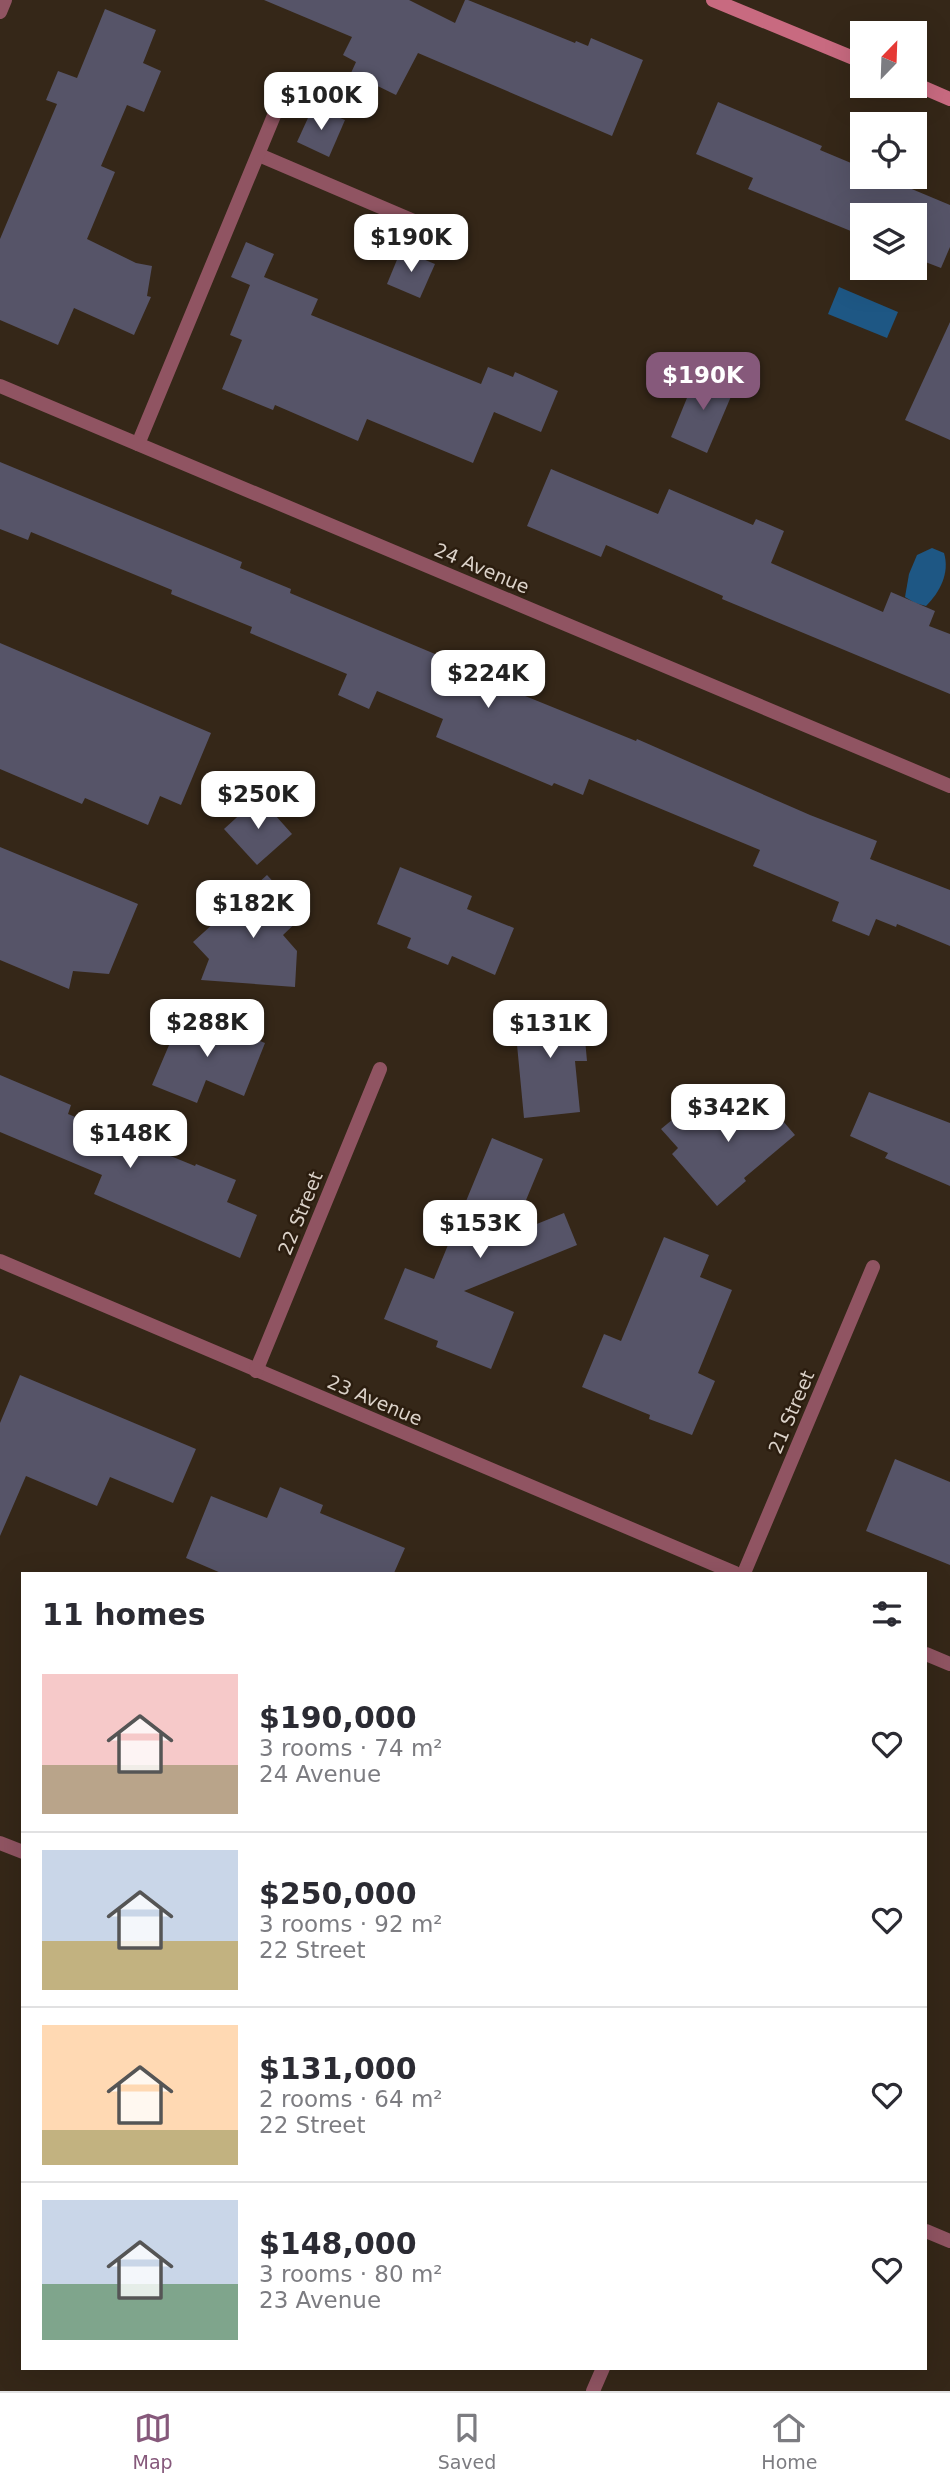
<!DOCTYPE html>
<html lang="en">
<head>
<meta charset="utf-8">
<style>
  :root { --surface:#fff; --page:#f2f2f3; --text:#2b2b33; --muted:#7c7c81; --line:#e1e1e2; --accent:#86597b }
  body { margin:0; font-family:"DejaVu Sans",sans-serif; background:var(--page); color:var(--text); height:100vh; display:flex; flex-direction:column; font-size:26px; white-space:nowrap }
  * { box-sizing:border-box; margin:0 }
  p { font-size:23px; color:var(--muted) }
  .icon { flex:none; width:38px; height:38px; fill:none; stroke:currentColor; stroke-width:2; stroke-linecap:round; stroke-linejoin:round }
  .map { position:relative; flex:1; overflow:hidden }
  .sheet { position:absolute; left:21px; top:1572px; width:906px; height:798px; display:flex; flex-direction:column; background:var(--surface); border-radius:0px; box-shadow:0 7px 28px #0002 }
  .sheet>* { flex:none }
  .needle { width:46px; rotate:23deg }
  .fabs { position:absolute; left:850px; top:21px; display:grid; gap:14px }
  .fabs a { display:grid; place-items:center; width:77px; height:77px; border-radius:0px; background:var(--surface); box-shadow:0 7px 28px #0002; font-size:35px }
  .price { position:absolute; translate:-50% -60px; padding:0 16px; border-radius:14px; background:#fff; color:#222; font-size:23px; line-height:46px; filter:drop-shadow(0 2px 4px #0008) }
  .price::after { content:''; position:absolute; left:50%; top:42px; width:21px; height:16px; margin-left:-10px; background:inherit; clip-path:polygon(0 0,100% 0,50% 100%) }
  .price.on { background:var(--accent); color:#fff }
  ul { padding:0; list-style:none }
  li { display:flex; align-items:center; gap:21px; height:175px; padding:0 21px }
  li+li { border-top:2px solid var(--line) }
  li span { display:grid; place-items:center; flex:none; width:196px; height:140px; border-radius:0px; color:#555 }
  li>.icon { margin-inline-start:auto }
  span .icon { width:84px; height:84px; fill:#fffc; stroke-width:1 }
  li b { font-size:30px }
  h2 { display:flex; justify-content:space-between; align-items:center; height:84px; padding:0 21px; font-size:30px }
  .tabs { display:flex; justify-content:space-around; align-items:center; height:98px; border-top:2px solid var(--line); background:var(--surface); font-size:19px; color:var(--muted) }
  .tabs a { display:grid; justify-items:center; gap:4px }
  .tabs .on { color:var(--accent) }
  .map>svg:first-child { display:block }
  .water { fill:#1e5784 }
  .building { fill:#565468 }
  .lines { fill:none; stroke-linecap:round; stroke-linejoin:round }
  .lane { stroke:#905462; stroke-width:14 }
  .street { stroke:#905462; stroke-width:14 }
  .secondary { stroke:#c86a80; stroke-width:14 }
  .labels { text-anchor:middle; stroke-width:5; stroke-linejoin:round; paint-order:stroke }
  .street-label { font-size:19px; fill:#dbd2c9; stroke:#2b1d0f }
</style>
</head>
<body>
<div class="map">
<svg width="950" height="2391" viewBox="0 0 950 2391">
  <rect width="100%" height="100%" fill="#352718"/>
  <g class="water">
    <path d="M 839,287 L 898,312 L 887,338 L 828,314 Z"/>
    <path d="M 932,548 L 944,553 C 950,573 940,592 926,606 L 915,603 L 905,597 L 909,574 L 917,555 Z"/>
  </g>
  <g class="building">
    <path d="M 264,0 L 409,0 L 455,23 L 465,0 L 468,0 L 575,43 L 576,41 L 588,46 L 591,38 L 643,60 L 612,136 L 418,53 L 396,95 L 351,73 L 356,62 L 343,55 L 352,37 Z"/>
    <path d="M 105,9 L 156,30 L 143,63 L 161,71 L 144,112 L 127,105 L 101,166 L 115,172 L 87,239 L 136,263 L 152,266 L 147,296 L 151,297 L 134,335 L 74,308 L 58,345 L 0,320 L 0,239 L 57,104 L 46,100 L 58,71 L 77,78 Z"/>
    <path d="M 718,102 L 822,146 L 820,150 L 863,168 L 863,177 L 883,177 L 950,205 L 950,247 L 941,268 L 915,258 L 915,215 L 863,215 L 863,236 L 748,189 L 753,178 L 696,154 Z"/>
    <path d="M 313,107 L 345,120 L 329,157 L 297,142 Z"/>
    <path d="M 246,242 L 274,254 L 264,277 L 318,299 L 311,315 L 481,384 L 488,367 L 513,377 L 515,372 L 558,391 L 541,432 L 494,412 L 473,463 L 367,419 L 358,441 L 275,405 L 273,410 L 222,389 L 242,340 L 230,335 L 250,285 L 231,277 Z"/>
    <path d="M 401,250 L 435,264 L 420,298 L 387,284 Z"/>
    <path d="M 950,322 L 950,440 L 905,420 Z"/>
    <path d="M 698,371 L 735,387 L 707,453 L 671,437 Z"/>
    <path d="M 0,462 L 242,562 L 240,568 L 291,589 L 290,593 L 504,683 L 503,687 L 636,741 L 637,739 L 810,815 L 877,841 L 870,859 L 950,890 L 950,946 L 897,924 L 896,927 L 876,919 L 869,936 L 832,921 L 839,902 L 753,866 L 760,850 L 589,779 L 583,795 L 554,783 L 552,786 L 436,737 L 443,719 L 377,691 L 369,709 L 338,695 L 347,674 L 250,633 L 252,627 L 171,594 L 172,590 L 31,532 L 28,540 L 0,529 Z"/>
    <path d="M 551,469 L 658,514 L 669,489 L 753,525 L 756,519 L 784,531 L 771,563 L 883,612 L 891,592 L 935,611 L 929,626 L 950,634 L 950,694 L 722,599 L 723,596 L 606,545 L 601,557 L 527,526 Z"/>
    <path d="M 0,643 L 211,733 L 181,805 L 160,796 L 148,825 L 85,798 L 82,804 L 0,769 Z"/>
    <path d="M 259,797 L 292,834 L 257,865 L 224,829 Z"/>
    <path d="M 0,847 L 138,904 L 109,974 L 73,971 L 69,989 L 0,960 Z"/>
    <path d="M 400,867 L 472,896 L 467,909 L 514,928 L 495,975 L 452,956 L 448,965 L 407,948 L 411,938 L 377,924 Z"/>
    <path d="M 267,875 L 304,915 L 283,935 L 297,951 L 295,987 L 201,980 L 209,959 L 193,942 Z"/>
    <path d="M 582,1006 L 587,1061 L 575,1061 L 580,1112 L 524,1118 L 514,1013 Z"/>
    <path d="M 184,1010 L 265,1043 L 244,1096 L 206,1080 L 197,1103 L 152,1085 Z"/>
    <path d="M 0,1075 L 71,1105 L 68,1114 L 195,1166 L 196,1164 L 236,1180 L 227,1202 L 257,1215 L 240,1258 L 94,1194 L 102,1175 L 0,1132 Z"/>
    <path d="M 752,1085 L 795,1135 L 744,1178 L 746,1181 L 717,1206 L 672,1154 L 678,1148 L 661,1129 L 684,1110 L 700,1129 Z"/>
    <path d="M 869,1092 L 950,1123 L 950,1186 L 885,1158 L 888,1153 L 850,1136 Z"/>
    <path d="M 492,1138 L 543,1159 L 512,1234 L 564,1213 L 577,1245 L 464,1291 L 514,1312 L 491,1369 L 436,1347 L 438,1341 L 384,1319 L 405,1268 L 434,1279 Z"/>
    <path d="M 664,1237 L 709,1255 L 700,1277 L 732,1290 L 698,1373 L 715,1381 L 692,1435 L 649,1419 L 650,1415 L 582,1387 L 604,1334 L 621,1341 Z"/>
    <path d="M 20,1375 L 196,1449 L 173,1503 L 110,1477 L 97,1506 L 26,1476 L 0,1536 L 0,1423 Z"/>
    <path d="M 895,1459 L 950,1482 L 950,1565 L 866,1531 Z"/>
    <path d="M 280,1487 L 323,1505 L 320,1513 L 405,1548 L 394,1573 L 221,1573 L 186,1558 L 211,1496 L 267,1518 Z"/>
  </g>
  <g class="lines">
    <g class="lane">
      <path d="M 259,155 L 437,231"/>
      <path d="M 138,444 L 285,89"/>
    </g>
    <g class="street">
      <path d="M 0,12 L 5,0"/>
      <path d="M 0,386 L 950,786"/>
      <path d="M 0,1261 L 735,1573"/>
      <path d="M 256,1371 L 380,1069"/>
      <path d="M 744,1573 L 873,1267"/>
      <path d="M 926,1654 L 950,1664"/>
      <path d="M 0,1843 L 23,1852"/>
      <path d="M 926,2231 L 950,2241"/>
      <path d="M 593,2391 L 603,2368"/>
    </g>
    <g class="secondary">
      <path d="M 713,0 L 863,62"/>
      <path d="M 915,84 L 950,99"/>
    </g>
  </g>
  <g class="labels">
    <g class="street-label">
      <text transform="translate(482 568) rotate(23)" y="7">24 Avenue</text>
      <text transform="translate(300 1213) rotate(-68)" y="7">22 Street</text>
      <text transform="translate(375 1400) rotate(23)" y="7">23 Avenue</text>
      <text transform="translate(791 1412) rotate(-67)" y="7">21 Street</text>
    </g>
  </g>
</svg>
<div class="fabs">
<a><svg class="needle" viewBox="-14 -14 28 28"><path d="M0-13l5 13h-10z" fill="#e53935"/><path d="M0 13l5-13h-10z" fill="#7c7c81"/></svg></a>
<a><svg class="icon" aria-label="locate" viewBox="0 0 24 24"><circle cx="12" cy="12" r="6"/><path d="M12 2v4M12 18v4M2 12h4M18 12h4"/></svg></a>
<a><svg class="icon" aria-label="layers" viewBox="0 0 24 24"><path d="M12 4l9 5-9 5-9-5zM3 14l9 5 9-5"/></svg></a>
</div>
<b class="price" style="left:321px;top:132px">$100K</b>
<b class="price" style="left:411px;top:274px">$190K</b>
<b class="price on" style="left:703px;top:412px">$190K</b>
<b class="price" style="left:488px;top:710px">$224K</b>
<b class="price" style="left:258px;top:831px">$250K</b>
<b class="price" style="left:253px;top:940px">$182K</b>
<b class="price" style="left:207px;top:1059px">$288K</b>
<b class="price" style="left:550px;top:1060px">$131K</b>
<b class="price" style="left:728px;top:1144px">$342K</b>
<b class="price" style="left:130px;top:1170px">$148K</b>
<b class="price" style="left:480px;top:1260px">$153K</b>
<section class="sheet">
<h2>11 homes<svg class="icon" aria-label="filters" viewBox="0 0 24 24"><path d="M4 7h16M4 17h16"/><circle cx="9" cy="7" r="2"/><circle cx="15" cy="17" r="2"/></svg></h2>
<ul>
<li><span style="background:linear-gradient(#f6c9c9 65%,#b9a48a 0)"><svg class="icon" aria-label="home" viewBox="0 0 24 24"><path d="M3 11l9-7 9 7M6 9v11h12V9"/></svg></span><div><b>$190,000</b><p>3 rooms · 74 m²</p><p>24 Avenue</p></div><svg class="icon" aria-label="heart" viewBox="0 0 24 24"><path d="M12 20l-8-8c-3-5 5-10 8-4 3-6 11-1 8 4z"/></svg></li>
<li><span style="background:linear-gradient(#c9d6e8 65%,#c2b280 0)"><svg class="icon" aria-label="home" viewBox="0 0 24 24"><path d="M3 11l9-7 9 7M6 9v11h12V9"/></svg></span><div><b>$250,000</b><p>3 rooms · 92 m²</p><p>22 Street</p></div><svg class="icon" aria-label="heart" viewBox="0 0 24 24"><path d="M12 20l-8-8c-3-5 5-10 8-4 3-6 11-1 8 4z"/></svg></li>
<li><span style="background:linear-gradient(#ffd9b3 75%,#c2b280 0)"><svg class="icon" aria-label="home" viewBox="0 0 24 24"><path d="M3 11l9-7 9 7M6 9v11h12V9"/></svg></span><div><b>$131,000</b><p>2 rooms · 64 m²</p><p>22 Street</p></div><svg class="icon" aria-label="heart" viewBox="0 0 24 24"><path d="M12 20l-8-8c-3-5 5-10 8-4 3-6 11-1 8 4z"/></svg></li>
<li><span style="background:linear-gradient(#c9d6e8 60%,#7fa58c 0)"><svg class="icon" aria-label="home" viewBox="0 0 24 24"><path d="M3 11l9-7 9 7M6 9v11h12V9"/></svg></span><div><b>$148,000</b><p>3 rooms · 80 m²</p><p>23 Avenue</p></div><svg class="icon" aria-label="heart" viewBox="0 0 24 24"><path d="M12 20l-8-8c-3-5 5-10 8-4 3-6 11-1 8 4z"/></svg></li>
</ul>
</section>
</div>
<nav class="tabs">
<a class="on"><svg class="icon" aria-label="map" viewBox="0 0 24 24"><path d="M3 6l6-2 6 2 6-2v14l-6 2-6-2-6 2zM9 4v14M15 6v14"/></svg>Map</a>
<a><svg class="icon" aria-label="saved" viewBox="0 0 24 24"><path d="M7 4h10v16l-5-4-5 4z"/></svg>Saved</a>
<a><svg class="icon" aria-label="home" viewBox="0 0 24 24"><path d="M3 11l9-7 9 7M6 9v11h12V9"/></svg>Home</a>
</nav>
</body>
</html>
